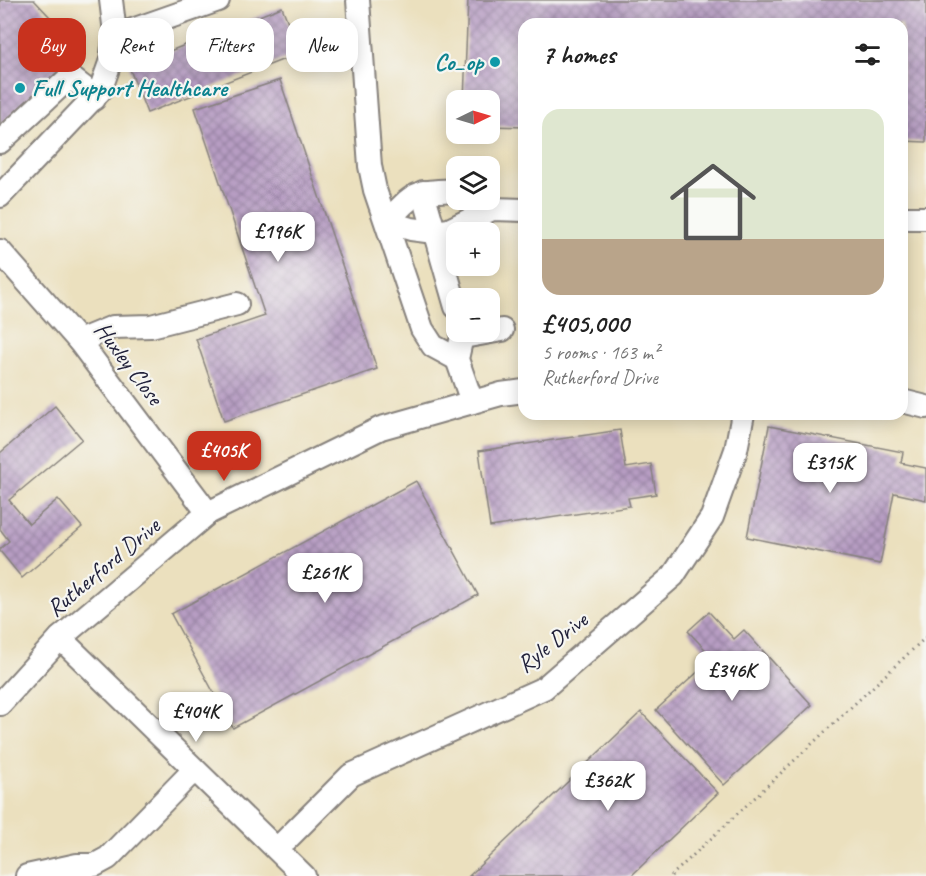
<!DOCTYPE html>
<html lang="en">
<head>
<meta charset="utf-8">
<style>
  :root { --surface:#fff; --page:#f6f6f6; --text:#222; --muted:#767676; --accent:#c8321e }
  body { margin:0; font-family:Caveat,sans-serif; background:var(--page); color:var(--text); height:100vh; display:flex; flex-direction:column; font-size:22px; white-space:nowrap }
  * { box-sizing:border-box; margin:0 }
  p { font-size:20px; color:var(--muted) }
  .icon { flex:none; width:33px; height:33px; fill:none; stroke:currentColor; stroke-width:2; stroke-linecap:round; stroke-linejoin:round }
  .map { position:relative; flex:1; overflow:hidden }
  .details { position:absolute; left:518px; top:18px; width:390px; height:402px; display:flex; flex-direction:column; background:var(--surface); border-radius:18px; box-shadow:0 3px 15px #0003 }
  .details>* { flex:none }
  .guide { position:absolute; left:18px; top:18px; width:410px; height:54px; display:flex; gap:12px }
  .needle { width:39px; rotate:85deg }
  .fabs { position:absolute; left:446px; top:90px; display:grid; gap:12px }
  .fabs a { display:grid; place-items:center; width:54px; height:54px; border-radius:12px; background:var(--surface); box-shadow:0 3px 15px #0003; font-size:30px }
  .price { position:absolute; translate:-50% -51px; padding:0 14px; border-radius:12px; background:#fff; color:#222; font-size:20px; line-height:39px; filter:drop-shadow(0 2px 3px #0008) }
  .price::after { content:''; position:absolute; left:50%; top:36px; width:18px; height:14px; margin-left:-9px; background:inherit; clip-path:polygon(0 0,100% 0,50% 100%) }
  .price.selected { background:var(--accent); color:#fff }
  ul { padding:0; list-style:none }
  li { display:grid; align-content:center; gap:12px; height:318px; padding:0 24px }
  li span { display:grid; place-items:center; height:186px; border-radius:18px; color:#555 }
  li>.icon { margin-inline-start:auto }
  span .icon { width:108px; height:108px; fill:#fffc; stroke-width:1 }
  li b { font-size:26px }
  h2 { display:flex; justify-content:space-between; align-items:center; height:72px; padding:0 24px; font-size:26px }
  .tag { padding:0 21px; border-radius:18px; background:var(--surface); box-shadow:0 3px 15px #0003; font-size:21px; line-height:54px }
  .tag.selected { background:var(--accent); color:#fff }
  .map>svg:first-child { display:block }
  .building { fill:url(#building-cross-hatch) }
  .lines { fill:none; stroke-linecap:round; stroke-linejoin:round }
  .minor-casing { stroke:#86817c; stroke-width:26 }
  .path { stroke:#86817c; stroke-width:3; stroke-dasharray:1.5 4.5; stroke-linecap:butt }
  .minor { stroke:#fff; stroke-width:22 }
  .culture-dot { fill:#0f9aa8; stroke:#f6f6f2; stroke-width:2 }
  .labels { text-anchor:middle; stroke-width:4.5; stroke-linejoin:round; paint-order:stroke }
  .culture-label { font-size:24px; font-weight:bold; fill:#0d838f; stroke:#f6f6f2; text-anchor:end }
  .street-label { font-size:24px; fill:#22223b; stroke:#f6f6f2 }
</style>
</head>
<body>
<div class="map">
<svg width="926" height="876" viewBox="0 0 926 876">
  <defs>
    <pattern id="building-cross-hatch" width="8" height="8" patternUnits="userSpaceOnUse" patternTransform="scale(1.5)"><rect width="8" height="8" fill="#b79dc3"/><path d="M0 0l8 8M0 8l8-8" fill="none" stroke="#9480a0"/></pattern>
  </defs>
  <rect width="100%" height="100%" fill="#f6f6f2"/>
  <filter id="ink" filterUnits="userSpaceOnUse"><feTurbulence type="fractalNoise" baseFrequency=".0167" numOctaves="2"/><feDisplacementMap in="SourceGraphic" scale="12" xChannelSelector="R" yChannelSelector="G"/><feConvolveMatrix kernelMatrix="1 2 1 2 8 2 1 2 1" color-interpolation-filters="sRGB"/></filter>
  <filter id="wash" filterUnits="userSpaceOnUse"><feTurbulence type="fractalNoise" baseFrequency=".008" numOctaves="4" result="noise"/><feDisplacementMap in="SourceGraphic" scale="24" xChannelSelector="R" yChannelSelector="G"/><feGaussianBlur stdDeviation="1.35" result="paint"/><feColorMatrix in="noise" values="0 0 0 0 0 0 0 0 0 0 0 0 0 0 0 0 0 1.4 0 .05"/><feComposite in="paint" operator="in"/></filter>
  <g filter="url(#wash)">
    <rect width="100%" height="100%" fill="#ebe0be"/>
    <g id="blocks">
      <g class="building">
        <path d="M 0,0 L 34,0 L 81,50 L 0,126 Z"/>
        <path d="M 468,0 L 926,0 L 926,142 L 902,141 L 902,24 L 524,24 L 524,127 L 489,126 L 489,100 L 464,100 Z"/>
        <path d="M 282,7 L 300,53 L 147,113 L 129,67 Z"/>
        <path d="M 280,80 L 377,369 L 224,421 L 196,339 L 265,316 L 195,108 Z"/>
        <path d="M 55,406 L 82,439 L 9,500 L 29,524 L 58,499 L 82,527 L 22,578 L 0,551 L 0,549 L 9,541 L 0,529 L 0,453 Z"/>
        <path d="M 769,426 L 903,452 L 901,463 L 926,468 L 926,500 L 894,493 L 880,564 L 747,537 Z"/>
        <path d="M 620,430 L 626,468 L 651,464 L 656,494 L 628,498 L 630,506 L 490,527 L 479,451 Z"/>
        <path d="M 416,481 L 478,595 L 233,728 L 171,614 Z"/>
        <path d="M 709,612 L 734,639 L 744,630 L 812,705 L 724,785 L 656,710 L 713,658 L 688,631 Z"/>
        <path d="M 641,712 L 718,793 L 631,876 L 469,876 Z"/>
      </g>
    </g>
  </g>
  <g filter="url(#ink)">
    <use href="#blocks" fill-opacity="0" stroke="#86817c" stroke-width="1.5"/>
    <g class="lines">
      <defs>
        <g id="minor">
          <path d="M 358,0 L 370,166 L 375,190 L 422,329 L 433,346 L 457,359"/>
          <path d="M 115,33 L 124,33 L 218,0"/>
          <path d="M 0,142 L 70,77 L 83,87 L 94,99"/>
          <path d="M 456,190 C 415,192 415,191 387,222 L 411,229 L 434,232 L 449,230 L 492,209 L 524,210"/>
          <path d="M 423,192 L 456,307"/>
          <path d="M 0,196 L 100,91 L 111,60 L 115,33 L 111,0"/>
          <path d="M 902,218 L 926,218"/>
          <path d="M 0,251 L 79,341 L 208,513"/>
          <path d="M 463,332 L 457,359 L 472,402"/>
          <path d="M 463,337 L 502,330"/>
          <path d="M 79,341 L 113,327 L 151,326 L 237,304"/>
          <path d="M 902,401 L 926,407"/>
          <path d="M 60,638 L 304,876"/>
          <path d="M 0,704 L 60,638 L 208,513 L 381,428 L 501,394 L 524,391"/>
          <path d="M 277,849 L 351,775 L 544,688 L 673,576 L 712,517 L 736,450 L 743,414"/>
          <path d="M 27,876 L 77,865 L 95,865 L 108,858 L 194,770"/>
        </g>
      </defs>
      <use href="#minor" class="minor-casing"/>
      <path class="path" d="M 671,876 L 926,637"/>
      <use href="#minor" class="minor"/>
    </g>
  </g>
  <g class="culture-dot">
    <circle cx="495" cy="62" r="6"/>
    <circle cx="20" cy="88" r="6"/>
  </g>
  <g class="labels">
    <g class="culture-label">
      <text x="483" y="70">Co_op</text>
      <text x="32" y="96" text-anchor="start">Full Support Healthcare</text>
    </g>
    <g class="street-label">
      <text transform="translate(129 363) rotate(53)" y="8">Huxley Close</text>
      <text transform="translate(103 567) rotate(-40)" y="8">Rutherford Drive</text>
      <text transform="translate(552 642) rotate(-38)" y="8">Ryle Drive</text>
    </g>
  </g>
</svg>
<div class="fabs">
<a><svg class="needle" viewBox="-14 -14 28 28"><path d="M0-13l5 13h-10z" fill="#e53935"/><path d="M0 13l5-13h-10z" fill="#767676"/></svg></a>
<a><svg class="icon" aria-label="layers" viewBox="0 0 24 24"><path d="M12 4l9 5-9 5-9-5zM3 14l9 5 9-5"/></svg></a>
<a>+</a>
<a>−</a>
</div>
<b class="price" style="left:278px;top:263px">£196K</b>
<b class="price selected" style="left:224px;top:482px">£405K</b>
<b class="price" style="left:830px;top:494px">£315K</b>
<b class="price" style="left:325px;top:604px">£261K</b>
<b class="price" style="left:732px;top:702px">£346K</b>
<b class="price" style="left:196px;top:743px">£404K</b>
<b class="price" style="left:608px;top:812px">£362K</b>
<div class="guide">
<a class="tag selected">Buy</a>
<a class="tag">Rent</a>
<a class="tag">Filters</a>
<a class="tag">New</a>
</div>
<section class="details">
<h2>7 homes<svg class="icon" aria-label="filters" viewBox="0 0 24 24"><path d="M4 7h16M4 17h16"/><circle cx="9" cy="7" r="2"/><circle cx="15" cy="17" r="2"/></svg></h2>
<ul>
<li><span style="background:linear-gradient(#dfe7d0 70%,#b9a48a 0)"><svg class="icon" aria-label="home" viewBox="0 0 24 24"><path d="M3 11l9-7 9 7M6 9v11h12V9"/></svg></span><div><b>£405,000</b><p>5 rooms · 163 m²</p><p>Rutherford Drive</p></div></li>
</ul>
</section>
</div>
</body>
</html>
